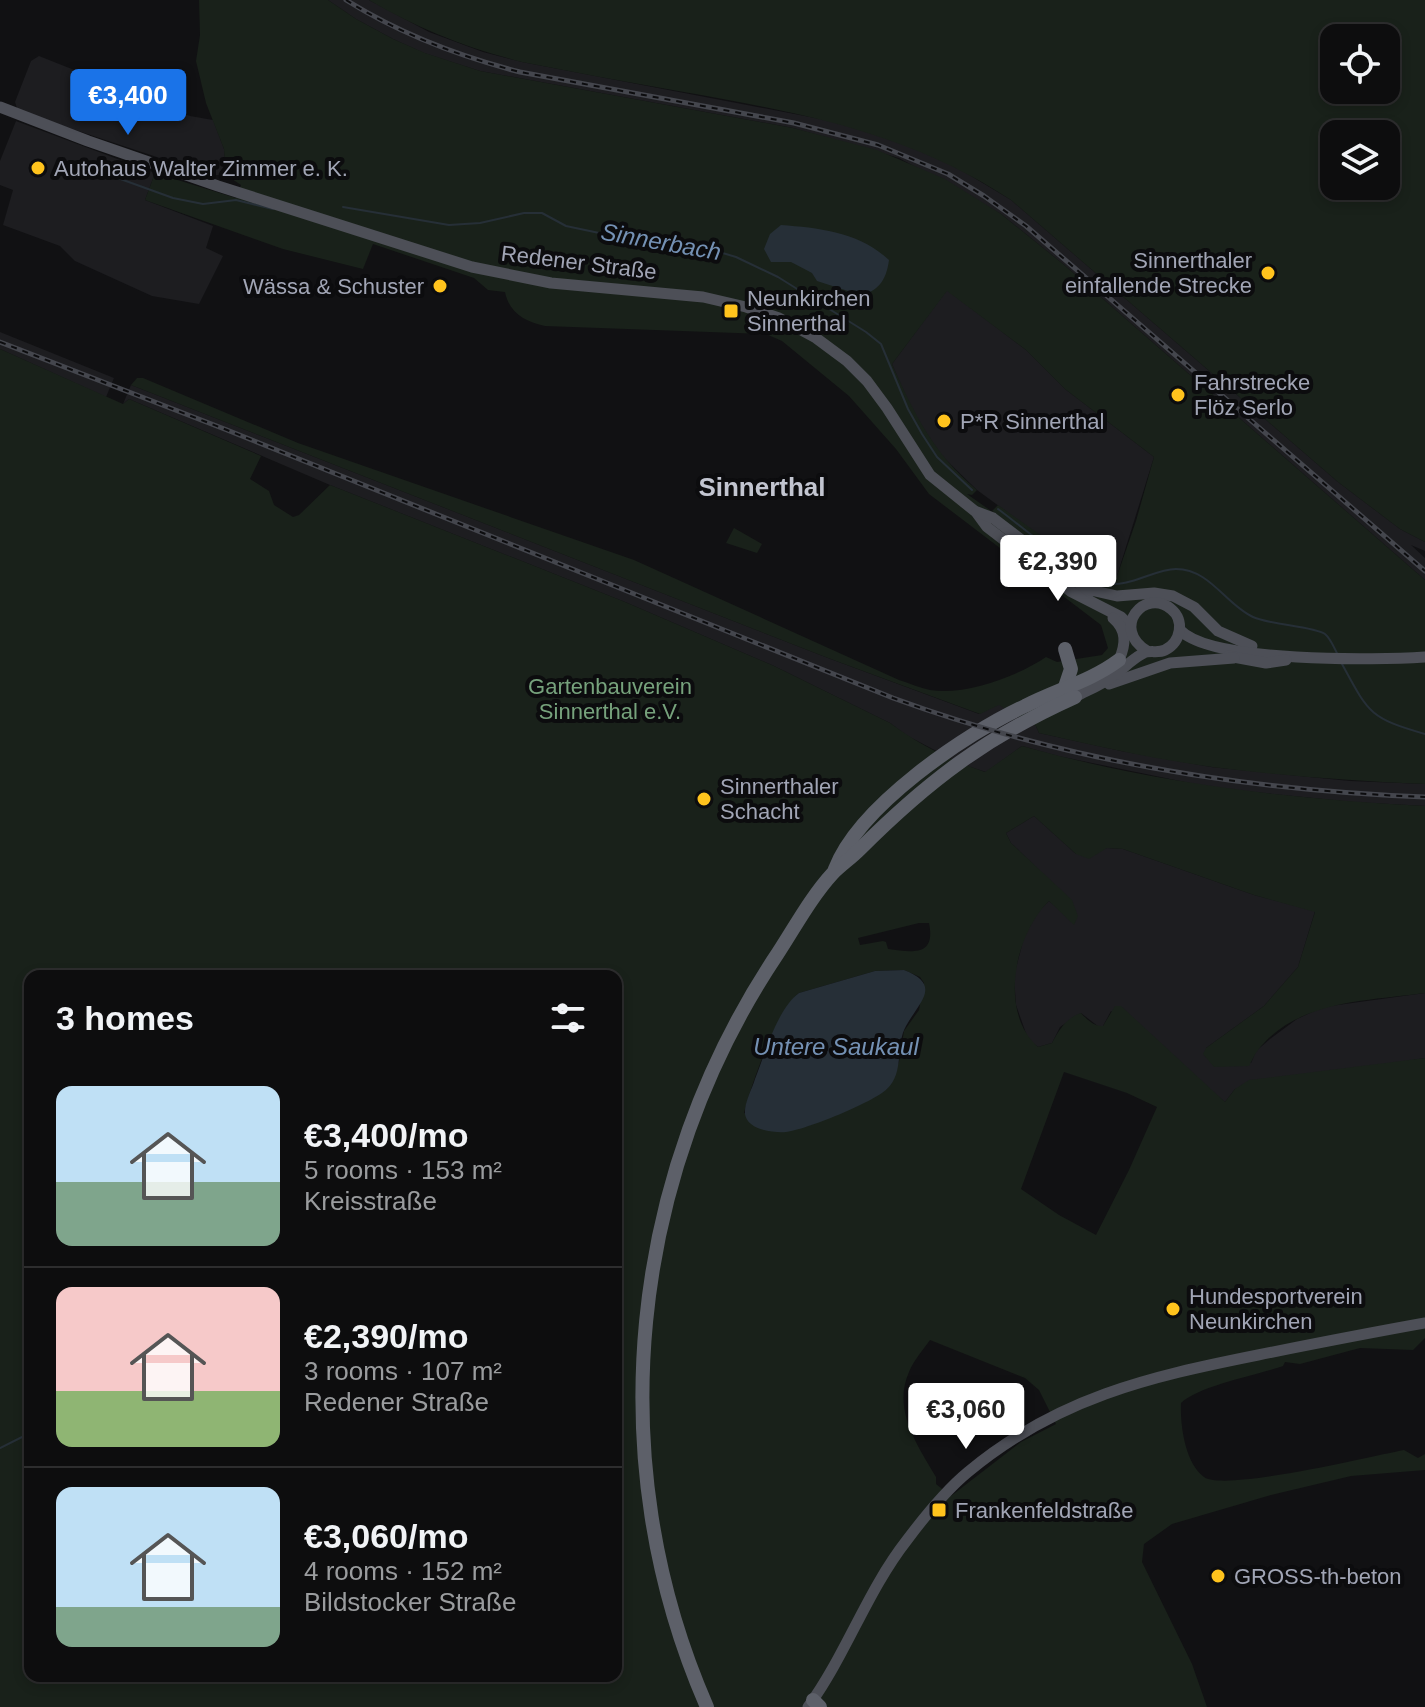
<!DOCTYPE html>
<html lang="en">
<head>
<meta charset="utf-8">
<style>
  :root { --surface:#0d0d0e; --page:#161617; --text:#f1f3f6; --muted:#9a9c9e; --line:#2d2d2e; --accent:#1a73e8 }
  body { margin:0; font-family:Helvetica,sans-serif; background:var(--page); color:var(--text); height:100vh; display:flex; flex-direction:column; font-size:30px; white-space:nowrap }
  * { box-sizing:border-box; margin:0 }
  p { font-size:26px; color:var(--muted) }
  .icon { flex:none; width:44px; height:44px; fill:none; stroke:currentColor; stroke-width:2; stroke-linecap:round; stroke-linejoin:round }
  .map { position:relative; flex:1; overflow:hidden }
  .drawer { position:absolute; left:24px; top:970px; width:598px; height:712px; display:flex; flex-direction:column; background:var(--surface); border-radius:16px; box-shadow:0 4px 12px #0003,0 0 0 2px var(--line) }
  .drawer>* { flex:none }
  .fabs { position:absolute; left:1320px; top:24px; display:grid; gap:16px }
  .fabs a { display:grid; place-items:center; width:80px; height:80px; border-radius:16px; background:var(--surface); box-shadow:0 4px 12px #0003,0 0 0 2px var(--line); font-size:40px }
  .price { position:absolute; translate:-50% -68px; padding:0 18px; border-radius:8px; background:#fff; color:#222; font-size:26px; line-height:52px; filter:drop-shadow(0 2px 4px #0008) }
  .price::after { content:''; position:absolute; left:50%; top:48px; width:24px; height:18px; margin-left:-12px; background:inherit; clip-path:polygon(0 0,100% 0,50% 100%) }
  .price.selected { background:var(--accent); color:#fff }
  ul { padding:0; list-style:none }
  li { display:flex; align-items:center; gap:24px; height:200px; padding:0 32px }
  li+li { border-top:2px solid var(--line) }
  li span { display:grid; place-items:center; flex:none; width:224px; height:160px; border-radius:16px; color:#555 }
  li>.icon { margin-inline-start:auto }
  span .icon { width:96px; height:96px; fill:#fffc; stroke-width:1 }
  li b { font-size:34px }
  h2 { display:flex; justify-content:space-between; align-items:center; height:96px; padding:0 32px; font-size:34px }
  .map>svg:first-child { display:block }
  .built { fill:#1d1d20 }
  .green { fill:#19211a; fill-rule:evenodd }
  .water { fill:#262f37 }
  .lines { fill:none; stroke-linecap:round; stroke-linejoin:round }
  .stream { stroke:#262f37; stroke-width:2 }
  .major { stroke:#4d4f57; stroke-width:11 }
  .highway { stroke:#5d6069; stroke-width:14 }
  .rail-casing { stroke:#44464d; stroke-width:5 }
  .rail { stroke:#0c0c0e; stroke-width:2; stroke-dasharray:6; stroke-linecap:butt }
  .poi-dot { fill:#ffc31d; stroke:#0c0c0e; stroke-width:3 }
  .labels { text-anchor:middle; stroke-width:8; stroke-linejoin:round; paint-order:stroke }
  .poi-label { font-size:22px; fill:#a1a5b5; stroke:#0c0c0e; text-anchor:start }
  .street-label { font-size:22px; fill:#a1a5b5; stroke:#0c0c0e }
  .park-label { font-size:22px; fill:#76a27c; stroke:#0c0c0e }
  .water-label { font-size:24px; font-style:italic; fill:#7491b4; stroke:#0c0c0e }
  .quarter-label { font-size:26px; font-weight:bold; fill:#c2c5d0; stroke:#0c0c0e }
</style>
</head>
<body>
<div class="map">
<svg width="1425" height="1707" viewBox="0 0 1425 1707">
  <rect width="100%" height="100%" fill="#111113"/>
  <g class="built">
    <path d="M 328,0 L 369,0 L 429,32 L 483,52 L 522,62 L 836,122 L 904,144 L 951,164 L 1011,200 L 1338,482 L 1400,529 L 1425,542 L 1425,551 L 1411,545 L 1425,558 L 1425,580 L 1063,264 L 1001,214 L 899,158 L 793,128 L 480,71 L 424,53 L 393,39 L 356,19 Z"/>
    <path d="M 39,56 L 190,116 L 213,120 L 224,149 L 226,175 L 211,175 L 18,111 L 15,102 L 31,61 Z"/>
    <path d="M 16,121 L 155,173 L 145,200 L 213,226 L 206,248 L 223,256 L 199,304 L 152,296 L 75,261 L 60,246 L 3,225 L 13,190 L 0,185 L 0,161 Z"/>
    <path d="M 947,290 L 1026,350 L 1065,389 L 1154,457 L 1116,579 L 1098,576 L 1081,566 L 977,490 L 942,456 L 914,415 L 892,364 Z"/>
    <path d="M 0,332 L 114,378 L 106,397 L 0,349 Z"/>
    <path d="M 131,385 L 828,658 L 979,714 L 999,704 L 1036,726 L 1039,733 L 1121,751 L 1211,767 L 1350,781 L 1425,784 L 1425,806 L 1353,802 L 1214,788 L 1058,756 L 1022,746 L 986,772 L 961,764 L 906,735 L 890,723 L 774,666 L 625,602 L 330,485 L 129,399 L 123,404 Z"/>
    <path d="M 1034,816 L 1076,854 L 1107,848 L 1123,849 L 1254,895 L 1315,911 L 1298,967 L 1264,1006 L 1206,1048 L 1251,1063 L 1256,1051 L 1270,1039 L 1297,1019 L 1323,1007 L 1425,993 L 1425,1058 L 1235,1089 L 1225,1102 L 1111,1011 L 1103,1026 L 1099,1027 L 1081,1013 L 1060,1027 L 1052,1043 L 1038,1047 L 1028,1039 L 1016,1005 L 1014,976 L 1024,937 L 1037,913 L 1049,901 L 1060,910 L 1041,872 L 1011,843 L 1006,833 Z"/>
  </g>
  <g class="green">
    <path d="M 199,0 L 328,0 L 356,19 L 393,39 L 425,53 L 480,71 L 793,128 L 877,150 L 945,179 L 1001,214 L 1063,264 L 1425,580 L 1425,784 C 1354,781 1283,776 1212,767 C 1154,759 1096,746 1039,733 L 1036,726 L 999,705 L 980,714 L 828,658 L 131,385 L 137,378 L 143,378 L 298,443 L 634,560 L 899,680 C 909,683 920,688 930,690 C 965,696 1018,676 1046,657 L 1057,662 L 1102,655 L 1108,648 L 1101,625 L 929,494 L 896,449 L 849,396 L 782,341 L 766,334 L 545,326 C 526,322 509,313 505,292 L 488,290 L 474,278 L 373,244 L 363,269 L 283,249 L 145,200 L 155,173 L 236,198 L 241,185 L 226,175 L 224,149 L 206,103 L 196,61 L 200,35 ZM 947,291 L 1026,350 L 1065,389 L 1154,457 L 1136,521 L 1116,579 L 1098,576 L 998,505 L 992,511 L 1011,525 L 967,494 L 972,495 L 977,490 C 933,453 915,415 892,364 Z"/>
    <path d="M 369,0 L 1425,0 L 1425,542 L 1400,529 L 1338,482 L 1011,200 C 908,132 798,112 678,91 C 626,82 574,72 522,62 C 467,48 418,29 369,0 ZM 1334,38 L 1386,38 L 1386,90 L 1334,90 ZM 1334,134 L 1386,134 L 1386,186 L 1334,186 Z"/>
    <path d="M 0,349 L 123,404 L 129,399 L 261,456 L 250,479 L 269,491 L 274,505 L 293,517 L 299,515 L 330,485 L 625,602 L 774,666 L 890,723 C 918,744 952,761 985,772 L 1022,746 C 1153,783 1289,799 1425,806 L 1425,993 C 1368,1001 1297,1000 1258,1050 C 1254,1055 1252,1061 1249,1066 L 1214,1067 L 1203,1054 L 1206,1048 L 1264,1006 L 1298,967 L 1315,912 L 1254,895 L 1123,849 L 1107,848 L 1089,859 L 1076,854 L 1034,816 L 1006,833 L 1011,843 L 1072,900 L 1078,916 L 1074,925 L 1049,901 C 1015,934 998,1012 1038,1047 L 1052,1043 C 1059,1030 1066,1018 1081,1013 C 1086,1019 1095,1027 1103,1026 L 1115,1006 L 1121,1006 L 1225,1102 L 1235,1089 L 1249,1080 L 1425,1058 L 1425,1338 L 1413,1350 L 1360,1348 L 1300,1364 L 1285,1362 L 1283,1366 C 1257,1375 1198,1386 1181,1403 C 1180,1425 1185,1463 1204,1477 C 1225,1492 1372,1456 1404,1450 L 1418,1458 L 1425,1454 L 1425,1470 L 1351,1476 L 1271,1495 L 1172,1524 L 1144,1544 L 1142,1562 L 1192,1664 L 1207,1707 L 0,1707 ZM 919,923 L 929,923 C 936,957 912,952 888,949 L 886,942 L 883,941 L 860,945 L 858,938 ZM 904,970 L 920,977 L 924,983 L 919,1010 L 904,1031 L 899,1062 L 887,1089 L 857,1106 L 805,1127 L 744,1113 C 751,1085 777,1010 799,993 L 875,971 ZM 30,976 L 616,976 L 616,1676 L 30,1676 ZM 1064,1072 L 1127,1093 L 1157,1107 L 1129,1170 L 1096,1235 L 1059,1215 L 1021,1189 ZM 930,1340 L 1025,1378 L 1039,1390 L 1056,1424 L 1021,1442 L 951,1496 L 936,1484 L 936,1477 C 918,1446 892,1410 909,1372 C 914,1360 923,1350 930,1340 Z"/>
    <path d="M 734,528 L 762,544 L 757,553 L 726,543 Z"/>
  </g>
  <g class="water">
    <path d="M 781,225 C 820,228 859,232 889,260 C 886,282 878,291 857,297 L 848,291 L 817,281 L 812,273 L 791,262 L 771,262 L 764,249 L 770,234 Z"/>
    <path d="M 904,970 C 943,985 919,1002 906,1026 C 895,1045 905,1072 887,1089 C 874,1102 805,1130 786,1132 C 774,1133 747,1130 745,1114 C 744,1103 752,1089 755,1079 C 765,1054 777,1009 799,993 L 875,971 Z"/>
  </g>
  <g class="lines">
    <g class="stream">
      <path d="M 90,168 L 173,198 L 203,204 L 236,200 L 273,209"/>
      <path d="M 343,207 L 449,225 L 480,223 L 524,213 L 542,213 L 566,226 L 604,234 L 696,245 L 736,257 L 778,277 L 866,332 L 881,344 L 908,409 L 922,434 L 937,457 L 972,490"/>
      <path d="M 998,509 C 1020,525 1081,577 1104,583 C 1128,589 1154,569 1176,569 C 1210,569 1226,605 1253,617 C 1271,625 1313,626 1325,634 C 1331,639 1334,648 1338,655"/>
      <path d="M 1342,664 C 1369,714 1370,718 1425,734"/>
      <path d="M 0,1448 L 30,1433"/>
    </g>
    <g class="major">
      <path d="M 0,107 L 88,141 L 218,186 L 472,267 L 551,283 L 703,297 L 746,307 L 779,318 L 816,338 L 847,361 L 867,381 L 887,408 L 930,475 L 976,512 L 987,527 L 1070,591 L 1121,617 L 1130,626"/>
      <path d="M 977,512 L 993,518 L 1090,592"/>
      <path d="M 1086,589 L 1117,596 L 1154,593 L 1173,596 L 1194,607 L 1218,631 L 1252,646"/>
      <path d="M 1113,618 C 1127,630 1126,644 1119,660"/>
      <path d="M 1180,630 C 1211,663 1378,660 1425,657"/>
      <path d="M 1228,656 L 1266,663 L 1286,660"/>
      <path d="M 1109,684 L 1170,663 L 1234,658"/>
      <path d="M 1075,697 C 1088,690 1101,685 1113,676 C 1123,669 1131,660 1142,654 C 1149,649 1157,654 1165,650 C 1181,642 1185,620 1171,609 C 1145,587 1110,628 1147,651"/>
      <path d="M 808,1707 C 846,1655 867,1591 907,1540 C 925,1516 945,1491 968,1472 C 1057,1398 1148,1377 1258,1355 C 1313,1344 1369,1333 1425,1323"/>
    </g>
    <g class="highway">
      <path d="M 1065,649 L 1071,669 L 1065,687"/>
      <path d="M 835,869 C 859,806 965,734 1025,706 C 1056,690 1091,681 1119,660"/>
      <path d="M 813,1700 L 820,1707"/>
      <path d="M 707,1707 C 599,1461 629,1175 778,953 C 795,927 811,897 833,873 C 841,865 851,858 860,849 C 928,781 986,737 1075,697"/>
    </g>
    <defs>
      <g id="rail">
        <path d="M 346,0 C 400,34 458,56 520,72 L 794,123 L 878,145 L 948,174 L 984,196 L 1026,226 L 1425,571"/>
        <path d="M 0,342 L 227,430 L 893,698 C 1065,761 1242,790 1425,797"/>
      </g>
    </defs>
    <use href="#rail" class="rail-casing"/>
    <use href="#rail" class="rail"/>
  </g>
  <g class="poi-dot">
    <circle cx="38" cy="168" r="8"/>
    <circle cx="1268" cy="273" r="8"/>
    <circle cx="440" cy="286" r="8"/>
    <rect x="723" y="303" width="16" height="16" rx="4"/>
    <circle cx="1178" cy="395" r="8"/>
    <circle cx="944" cy="421" r="8"/>
    <circle cx="704" cy="799" r="8"/>
    <circle cx="1173" cy="1309" r="8"/>
    <rect x="931" y="1502" width="16" height="16" rx="4"/>
    <circle cx="1218" cy="1576" r="8"/>
  </g>
  <g class="labels">
    <g class="poi-label">
      <text x="54" y="176">Autohaus Walter Zimmer e. K.</text>
      <text x="1252" y="268" text-anchor="end">Sinnerthaler<tspan x="1252" dy="25">einfallende Strecke</tspan></text>
      <text x="424" y="294" text-anchor="end">Wässa &amp; Schuster</text>
      <text x="747" y="306">Neunkirchen<tspan x="747" dy="25">Sinnerthal</tspan></text>
      <text x="1194" y="390">Fahrstrecke<tspan x="1194" dy="25">Flöz Serlo</tspan></text>
      <text x="960" y="429">P*R Sinnerthal</text>
      <text x="720" y="794">Sinnerthaler<tspan x="720" dy="25">Schacht</tspan></text>
      <text x="1189" y="1304">Hundesportverein<tspan x="1189" dy="25">Neunkirchen</tspan></text>
      <text x="955" y="1518">Frankenfeldstraße</text>
      <text x="1234" y="1584">GROSS-th-beton</text>
    </g>
    <g class="street-label">
      <text transform="translate(579 262) rotate(7)" y="8">Redener Straße</text>
    </g>
    <g class="park-label">
      <text x="610" y="694">Gartenbauverein<tspan x="610" dy="25">Sinnerthal e.V.</tspan></text>
    </g>
    <g class="water-label">
      <text transform="translate(661 242) rotate(10)" y="8">Sinnerbach</text>
      <text x="836" y="1055">Untere Saukaul</text>
    </g>
    <g class="quarter-label">
      <text x="762" y="496">Sinnerthal</text>
    </g>
  </g>
</svg>
<div class="fabs">
<a><svg class="icon" aria-label="locate" viewBox="0 0 24 24"><circle cx="12" cy="12" r="6"/><path d="M12 2v4M12 18v4M2 12h4M18 12h4"/></svg></a>
<a><svg class="icon" aria-label="layers" viewBox="0 0 24 24"><path d="M12 4l9 5-9 5-9-5zM3 14l9 5 9-5"/></svg></a>
</div>
<b class="price selected" style="left:128px;top:137px">€3,400</b>
<b class="price" style="left:1058px;top:603px">€2,390</b>
<b class="price" style="left:966px;top:1451px">€3,060</b>
<section class="drawer">
<h2>3 homes<svg class="icon" aria-label="filters" viewBox="0 0 24 24"><path d="M4 7h16M4 17h16"/><circle cx="9" cy="7" r="2"/><circle cx="15" cy="17" r="2"/></svg></h2>
<ul>
<li><span style="background:linear-gradient(#bfe0f5 60%,#7fa58c 0)"><svg class="icon" aria-label="home" viewBox="0 0 24 24"><path d="M3 11l9-7 9 7M6 9v11h12V9"/></svg></span><div><b>€3,400/mo</b><p>5 rooms · 153 m²</p><p>Kreisstraße</p></div></li>
<li><span style="background:linear-gradient(#f6c9c9 65%,#8fb573 0)"><svg class="icon" aria-label="home" viewBox="0 0 24 24"><path d="M3 11l9-7 9 7M6 9v11h12V9"/></svg></span><div><b>€2,390/mo</b><p>3 rooms · 107 m²</p><p>Redener Straße</p></div></li>
<li><span style="background:linear-gradient(#bfe0f5 75%,#7fa58c 0)"><svg class="icon" aria-label="home" viewBox="0 0 24 24"><path d="M3 11l9-7 9 7M6 9v11h12V9"/></svg></span><div><b>€3,060/mo</b><p>4 rooms · 152 m²</p><p>Bildstocker Straße</p></div></li>
</ul>
</section>
</div>
</body>
</html>
